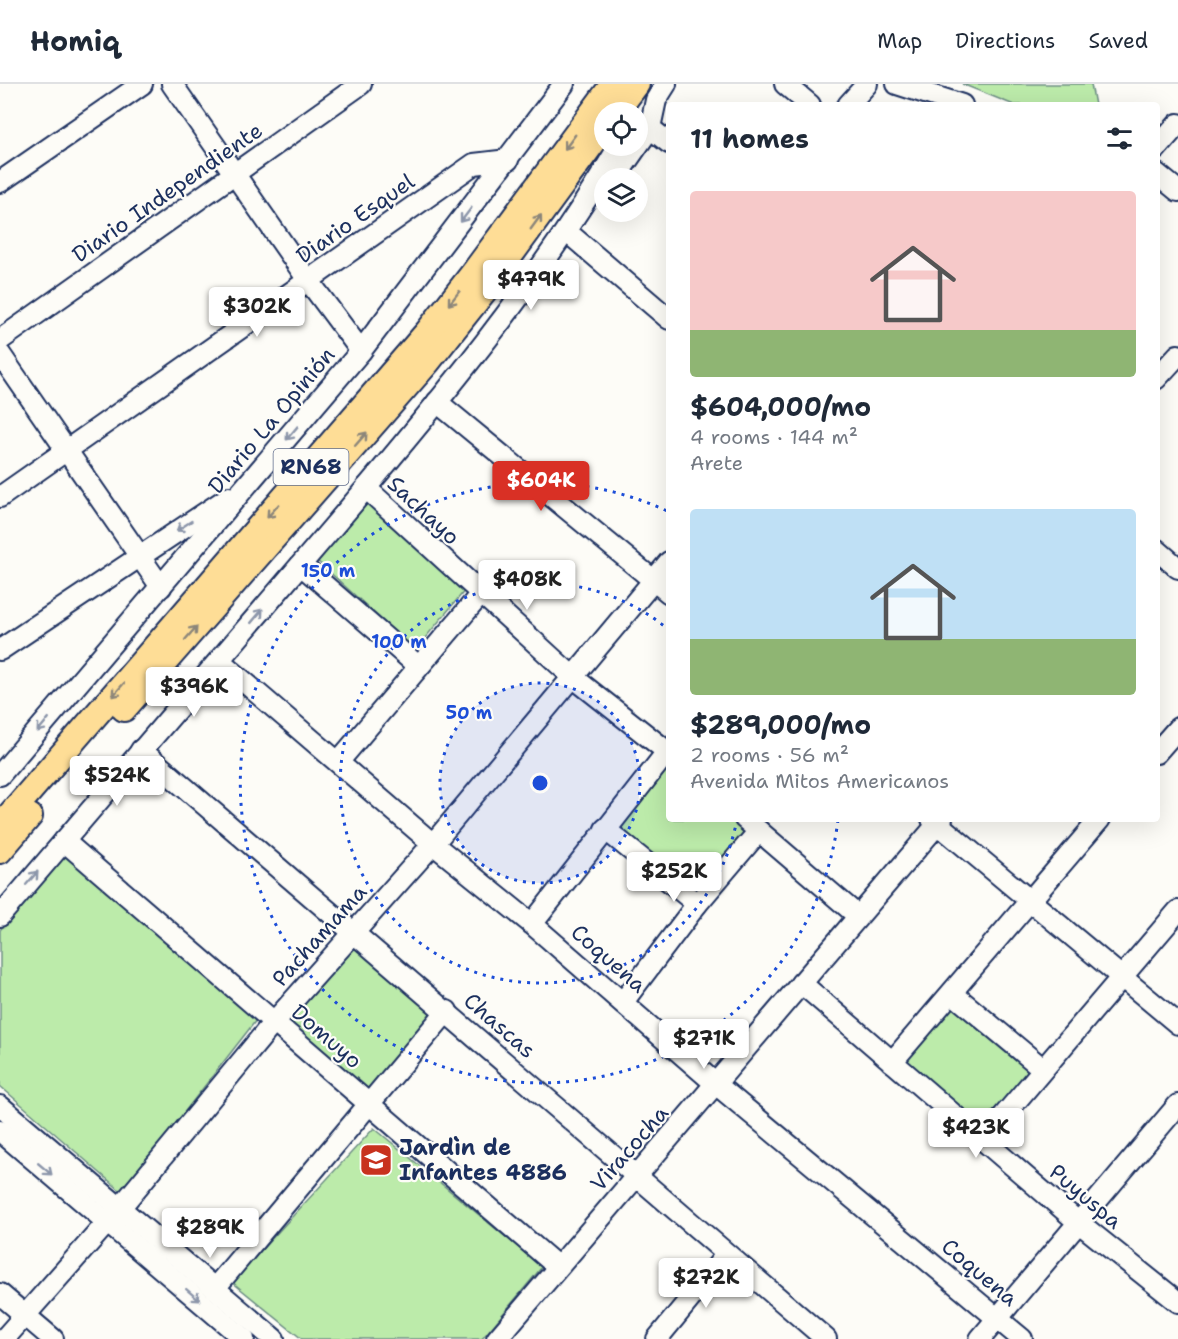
<!DOCTYPE html>
<html lang="en">
<head>
<meta charset="utf-8">
<style>
  :root { --surface:#fff; --page:#f2f2f3; --text:#1f2937; --muted:#747a83; --line:#e0e1e3; --accent:#d93025 }
  body { margin:0; font-family:"Shantell Sans",sans-serif; background:var(--page); color:var(--text); height:100vh; display:flex; flex-direction:column; font-size:22px; white-space:nowrap }
  * { box-sizing:border-box; margin:0 }
  p { font-size:20px; color:var(--muted) }
  .icon { flex:none; width:33px; height:33px; fill:none; stroke:currentColor; stroke-width:2; stroke-linecap:round; stroke-linejoin:round }
  .map { position:relative; flex:1; overflow:hidden }
  .side { position:absolute; left:666px; top:18px; width:494px; height:720px; display:flex; flex-direction:column; background:var(--surface); border-radius:6px; box-shadow:0 6px 24px #0002 }
  .side>* { flex:none }
  .tools { position:absolute; left:594px; top:18px; display:grid; gap:12px }
  .tools a { display:grid; place-items:center; width:54px; height:54px; border-radius:50%; background:var(--surface); box-shadow:0 6px 24px #0002; font-size:30px }
  .price { position:absolute; translate:-50% -51px; padding:0 14px; border-radius:6px; background:#fff; color:#222; font-size:20px; line-height:39px; filter:drop-shadow(0 2px 3px #0008) }
  .price::after { content:''; position:absolute; left:50%; top:36px; width:18px; height:14px; margin-left:-9px; background:inherit; clip-path:polygon(0 0,100% 0,50% 100%) }
  .price.current { background:var(--accent); color:#fff }
  ul { padding:0; list-style:none }
  li { display:grid; align-content:center; gap:12px; height:318px; padding:0 24px }
  li span { display:grid; place-items:center; height:186px; border-radius:6px; color:#555 }
  li>.icon { margin-inline-start:auto }
  span .icon { width:108px; height:108px; fill:#fffc; stroke-width:1 }
  li b { font-size:26px }
  h2 { display:flex; justify-content:space-between; align-items:center; height:72px; padding:0 24px; font-size:26px }
  header { display:flex; align-items:center; gap:36px; box-sizing:border-box; height:84px; padding:0 30px; background:var(--surface); border-bottom:2px solid var(--line) }
  header strong { font-size:28px }
  nav { display:flex; gap:33px; margin-inline-start:auto; font-size:21px }
  .map>svg:first-child { display:block }
  .green { fill:#bcebaa; stroke:#6c8d84; stroke-width:1.5 }
  .lines { fill:none; stroke-linecap:round; stroke-linejoin:round }
  .minor-casing { stroke:#1b2f5e; stroke-width:24 }
  .major-casing { stroke:#1b2f5e; stroke-width:28 }
  .minor { stroke:#fdfcf7; stroke-width:20 }
  .major { stroke:#fedd96; stroke-width:24 }
  .oneway { stroke:#8c867a }
  .oneway2 { stroke:#8c96aa }
  .ring { fill:none; stroke:#1d4ed8; stroke-width:3; stroke-dasharray:3 6 }
  .labels { text-anchor:middle; stroke-width:4.5; stroke-linejoin:round; paint-order:stroke }
  .shield { fill:#fdfcf7; stroke:#5f6c8c; stroke-width:1.5 }
  .shield-label { font-size:21px; font-weight:bold; fill:#1b2f5e }
  .street-label { font-size:22px; fill:#1b2f5e; stroke:#fdfcf7 }
  .poi-label { font-size:22px; font-weight:bold; fill:#1b2f5e; stroke:#fdfcf7; text-anchor:start }
  .centre { fill:#1d4ed8; stroke:#fdfcf7; stroke-width:3 }
  .ring-label { font-size:18px; text-anchor:middle; font-weight:bold; fill:#1d4ed8; stroke:#fdfcf7; stroke-width:4.5; stroke-linejoin:round; paint-order:stroke }
</style>
</head>
<body>
<header>
<strong>Homiq</strong>
<nav><a>Map</a><a>Directions</a><a>Saved</a></nav>
</header>
<div class="map">
<svg width="1178" height="1255" viewBox="0 0 1178 1255">
  <rect width="100%" height="100%" fill="#fdfcf7"/>
  <filter id="ink" filterUnits="userSpaceOnUse"><feTurbulence type="fractalNoise" baseFrequency=".0167" numOctaves="2"/><feDisplacementMap in="SourceGraphic" scale="12" xChannelSelector="R" yChannelSelector="G"/><feConvolveMatrix kernelMatrix="1 2 1 2 8 2 1 2 1" color-interpolation-filters="sRGB"/></filter>
  <g filter="url(#ink)">
    <g class="green">
      <path d="M 962,0 L 1091,0 L 1095,21 L 1014,21 Z"/>
      <path d="M 366,417 L 466,505 L 415,566 L 315,475 Z"/>
      <path d="M 669,676 L 669,735 L 738,735 L 751,746 L 695,811 L 617,741 Z"/>
      <path d="M 65,771 L 257,935 L 122,1108 L 0,1002 L 0,846 Z"/>
      <path d="M 355,860 L 438,926 L 368,1009 L 285,939 Z"/>
      <path d="M 952,918 L 1034,986 L 983,1044 L 903,978 Z"/>
      <path d="M 374,1044 L 542,1183 L 482,1255 L 302,1255 L 232,1198 Z"/>
    </g>
    <g class="lines">
      <defs>
        <g id="minor">
          <path d="M 172,0 L 308,196 L 361,267"/>
          <path d="M 785,0 L 810,21"/>
          <path d="M 897,0 L 962,21"/>
          <path d="M 848,21 L 867,0"/>
          <path d="M 638,43 L 650,44 L 669,59"/>
          <path d="M 1156,65 L 1178,40"/>
          <path d="M 1156,89 L 1178,107"/>
          <path d="M 615,94 L 650,44 L 656,16 L 666,0"/>
          <path d="M 0,98 L 142,0"/>
          <path d="M 566,147 L 669,235"/>
          <path d="M 0,256 L 361,0"/>
          <path d="M 0,270 L 161,503"/>
          <path d="M 1156,295 L 1178,271"/>
          <path d="M 437,318 L 669,509"/>
          <path d="M 366,404 L 574,594 L 669,669"/>
          <path d="M 0,413 L 474,80 L 508,76"/>
          <path d="M 1156,465 L 1178,484"/>
          <path d="M 301,481 L 418,582"/>
          <path d="M 0,566 L 229,413"/>
          <path d="M 220,577 L 433,760 L 532,840 L 717,1001 L 1022,1255"/>
          <path d="M 141,666 L 826,1255"/>
          <path d="M 1156,669 L 1178,644"/>
          <path d="M 339,677 L 480,511"/>
          <path d="M 0,691 L 361,267 L 564,0"/>
          <path d="M 745,735 L 858,832"/>
          <path d="M 932,735 L 1178,940"/>
          <path d="M 605,745 L 697,820"/>
          <path d="M 64,757 L 558,1183"/>
          <path d="M 0,832 C 111,702 223,573 333,443 C 436,322 539,199 619,62"/>
          <path d="M 532,840 L 667,668"/>
          <path d="M 801,899 L 1078,1138 L 1178,1218"/>
          <path d="M 952,909 L 1042,984"/>
          <path d="M 623,918 L 697,820 L 759,747"/>
          <path d="M 892,978 L 1100,735"/>
          <path d="M 0,1022 L 274,1255"/>
          <path d="M 0,1047 L 244,1255"/>
          <path d="M 983,1056 L 1178,827"/>
          <path d="M 215,1204 L 447,927"/>
          <path d="M 0,1210 L 53,1255"/>
          <path d="M 4,1255 L 120,1124 L 274,938 L 433,760 L 669,478"/>
          <path d="M 497,1255 L 942,735"/>
          <path d="M 657,1255 L 726,1171"/>
          <path d="M 980,1255 L 1178,1021"/>
        </g>
        <g id="major">
          <path d="M 616,28 L 637,0"/>
          <path d="M 124,625 L 428,278 L 486,205 L 604,44"/>
          <path d="M 0,742 L 427,248 L 476,185 L 613,0"/>
          <path d="M 0,767 L 30,732"/>
        </g>
      </defs>
      <use href="#minor" class="minor-casing"/>
      <use href="#major" class="major-casing"/>
      <use href="#minor" class="minor"/>
      <use href="#major" class="major"/>
    </g>
    <defs><path id="oneway-shaft" d="M-6 0H5M1.5-3L5.5 0L1.5 3" fill="none" stroke-width="1.6" stroke-linecap="round" stroke-linejoin="round" transform="scale(1.5)"/></defs>
    <g class="oneway">
      <use href="#oneway-shaft" transform="translate(570 58) rotate(126)"/>
      <use href="#oneway-shaft" transform="translate(536 138) rotate(-54)"/>
      <use href="#oneway-shaft" transform="translate(454 214) rotate(128)"/>
      <use href="#oneway-shaft" transform="translate(361 355) rotate(-49)"/>
      <use href="#oneway-shaft" transform="translate(273 427) rotate(131)"/>
      <use href="#oneway-shaft" transform="translate(191 549) rotate(-49)"/>
      <use href="#oneway-shaft" transform="translate(118 606) rotate(131)"/>
    </g>
    <g class="oneway2">
      <use href="#oneway-shaft" transform="translate(466 131) rotate(127)"/>
      <use href="#oneway-shaft" transform="translate(292 349) rotate(130)"/>
      <use href="#oneway-shaft" transform="translate(184 442) rotate(147)"/>
      <use href="#oneway-shaft" transform="translate(257 532) rotate(-50)"/>
      <use href="#oneway-shaft" transform="translate(43 641) rotate(130)"/>
      <use href="#oneway-shaft" transform="translate(32 794) rotate(-49)"/>
      <use href="#oneway-shaft" transform="translate(45 1085) rotate(40)"/>
      <use href="#oneway-shaft" transform="translate(193 1211) rotate(41)"/>
    </g>
  </g>
  <circle cx="540" cy="699" r="100" fill="#1d4ed8" fill-opacity=".12"/>
  <g class="ring">
    <circle cx="540" cy="699" r="100"/>
    <path d="M737 735A200 200 0 1 1 669 546"/>
    <path d="M838 736A300 300 0 1 1 667 427"/>
  </g>
  <defs>
    <symbol id="school-square" viewBox="-11 -11 22 22"><rect x="-9" y="-9" width="18" height="18" rx="4" fill="#c8321e" stroke="#fdfcf7"/><path d="M0-5L7-2L0 1L-7-2ZM-4 1L0 2.5L4 1V4Q0 6-4 4Z" fill="#fff"/></symbol>
  </defs>
  <g fill-rule="evenodd">
    <use href="#school-square" x="357" y="1057" width="38" height="38"/>
  </g>
  <g class="labels">
    <rect class="shield" x="273.5" y="365" width="75" height="36" rx="4.5"/>
    <g class="shield-label">
      <text x="311" y="390">RN68</text>
    </g>
    <g class="street-label">
      <text transform="translate(167 108) rotate(-35)" y="8">Diario Independiente</text>
      <text transform="translate(355 134) rotate(-35)" y="8">Diario Esquel</text>
      <text transform="translate(271 336) rotate(-50)" y="8">Diario La Opinión</text>
      <text transform="translate(424 426) rotate(43)" y="8">Sachayo</text>
      <text transform="translate(319 851) rotate(-48)" y="8">Pachamama</text>
      <text transform="translate(609 874) rotate(41)" y="8">Coquena</text>
      <text transform="translate(500 941) rotate(41)" y="8">Chascas</text>
      <text transform="translate(327 952) rotate(41)" y="8">Domuyo</text>
      <text transform="translate(629 1064) rotate(-49)" y="8">Viracocha</text>
      <text transform="translate(1086 1112) rotate(40)" y="8">Puyuspa</text>
      <text transform="translate(980 1188) rotate(40)" y="8">Coquena</text>
    </g>
    <g class="poi-label">
      <text x="399" y="1071">Jardìn de<tspan x="399" dy="25">Infantes 4886</tspan></text>
    </g>
  </g>
  <circle cx="540" cy="699" r="9" class="centre"/>
  <g class="ring-label">
    <text x="328" y="493">150 m</text>
    <text x="399" y="564">100 m</text>
    <text x="469" y="635">50 m</text>
  </g>
</svg>
<div class="tools">
<a><svg class="icon" aria-label="locate" viewBox="0 0 24 24"><circle cx="12" cy="12" r="6"/><path d="M12 2v4M12 18v4M2 12h4M18 12h4"/></svg></a>
<a><svg class="icon" aria-label="layers" viewBox="0 0 24 24"><path d="M12 4l9 5-9 5-9-5zM3 14l9 5 9-5"/></svg></a>
</div>
<b class="price" style="left:531px;top:227px">$479K</b>
<b class="price" style="left:257px;top:254px">$302K</b>
<b class="price current" style="left:541px;top:428px">$604K</b>
<b class="price" style="left:527px;top:527px">$408K</b>
<b class="price" style="left:194px;top:634px">$396K</b>
<b class="price" style="left:117px;top:723px">$524K</b>
<b class="price" style="left:674px;top:819px">$252K</b>
<b class="price" style="left:704px;top:986px">$271K</b>
<b class="price" style="left:976px;top:1075px">$423K</b>
<b class="price" style="left:210px;top:1175px">$289K</b>
<b class="price" style="left:706px;top:1225px">$272K</b>
<section class="side">
<h2>11 homes<svg class="icon" aria-label="filters" viewBox="0 0 24 24"><path d="M4 7h16M4 17h16"/><circle cx="9" cy="7" r="2"/><circle cx="15" cy="17" r="2"/></svg></h2>
<ul>
<li><span style="background:linear-gradient(#f6c9c9 75%,#8fb573 0)"><svg class="icon" aria-label="home" viewBox="0 0 24 24"><path d="M3 11l9-7 9 7M6 9v11h12V9"/></svg></span><div><b>$604,000/mo</b><p>4 rooms · 144 m²</p><p>Arete</p></div></li>
<li><span style="background:linear-gradient(#bfe0f5 70%,#8fb573 0)"><svg class="icon" aria-label="home" viewBox="0 0 24 24"><path d="M3 11l9-7 9 7M6 9v11h12V9"/></svg></span><div><b>$289,000/mo</b><p>2 rooms · 56 m²</p><p>Avenida Mitos Americanos</p></div></li>
</ul>
</section>
</div>
</body>
</html>
